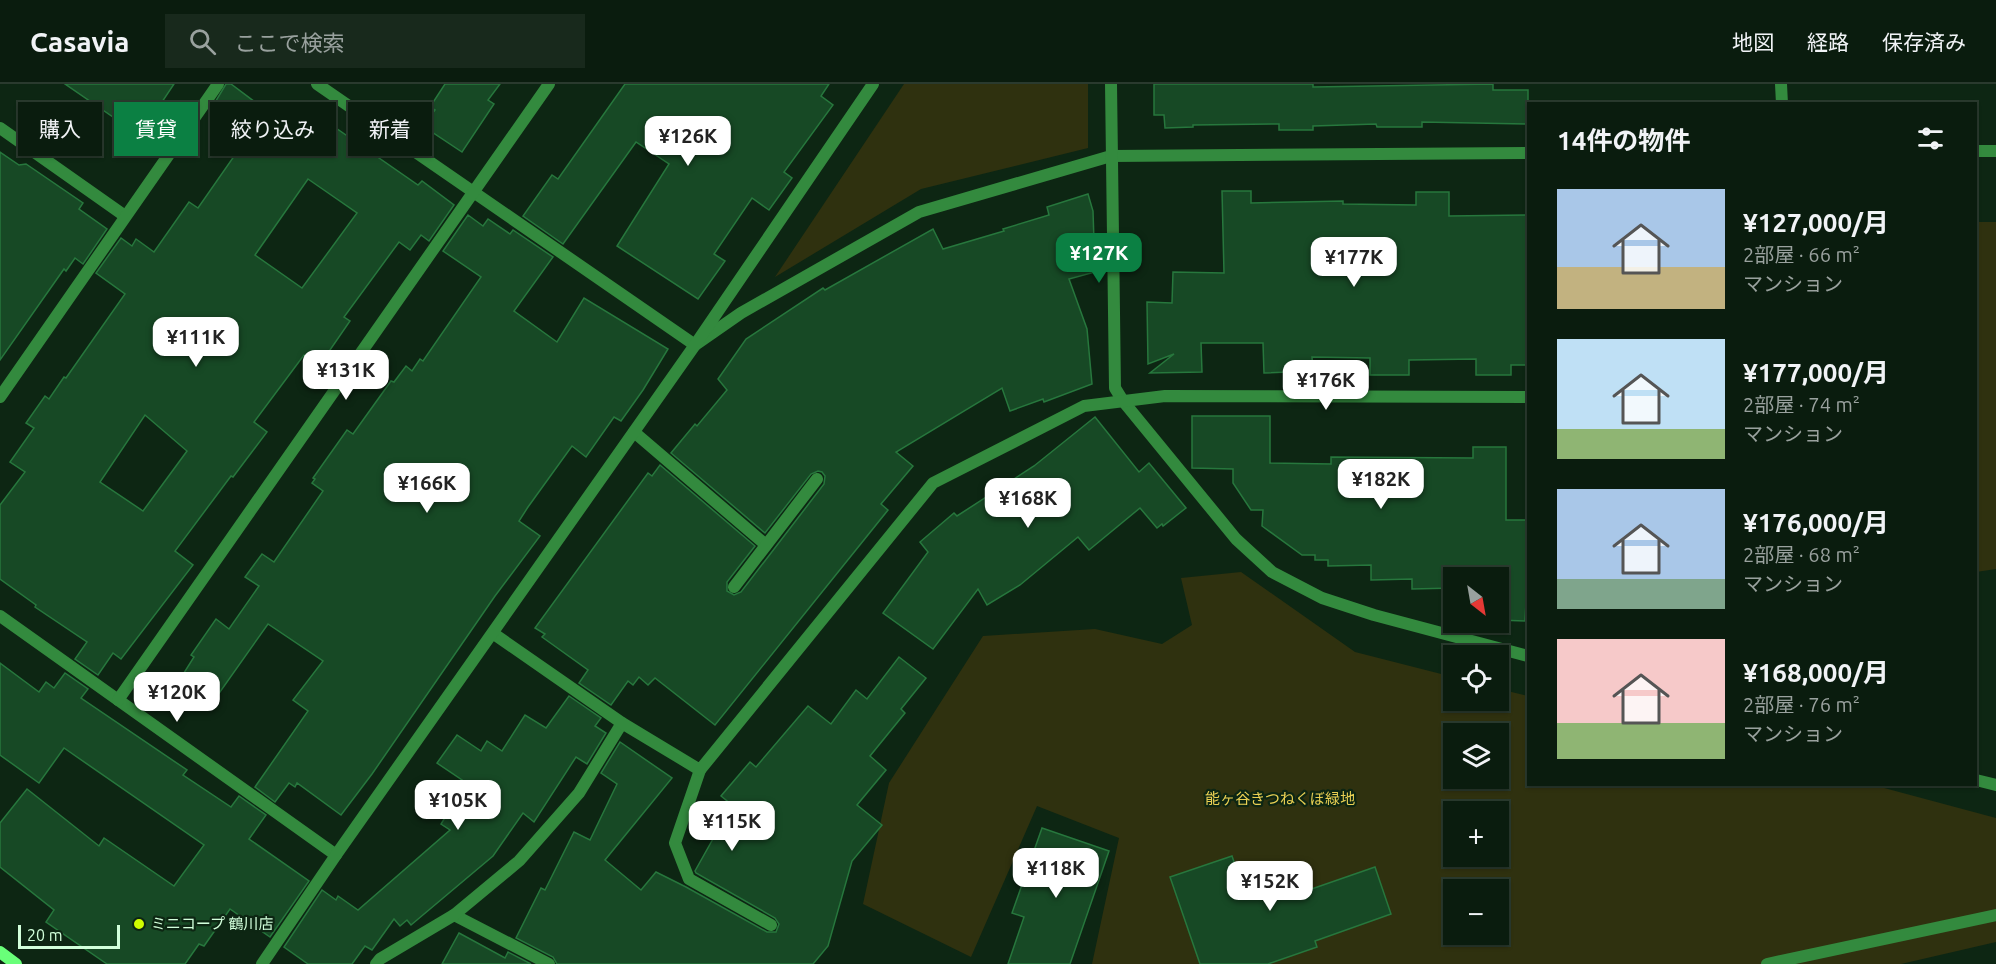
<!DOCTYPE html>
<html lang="ja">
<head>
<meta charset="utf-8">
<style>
  :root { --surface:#0a1c0e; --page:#18291c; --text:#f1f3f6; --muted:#99a19e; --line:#2a3a2e; --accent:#0b8043 }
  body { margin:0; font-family:Ubuntu,"Noto Sans JP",sans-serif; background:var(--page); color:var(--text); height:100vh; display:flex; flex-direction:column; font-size:22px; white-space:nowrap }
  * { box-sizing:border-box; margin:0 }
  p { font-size:20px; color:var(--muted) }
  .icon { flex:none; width:33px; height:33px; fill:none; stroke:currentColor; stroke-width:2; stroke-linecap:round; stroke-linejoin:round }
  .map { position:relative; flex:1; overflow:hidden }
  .drawer { position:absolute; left:1527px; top:18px; width:450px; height:684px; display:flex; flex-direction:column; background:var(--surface); border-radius:0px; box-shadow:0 2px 4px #0004,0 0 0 2px var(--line) }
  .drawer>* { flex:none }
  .banner { position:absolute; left:18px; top:18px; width:570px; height:54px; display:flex; gap:12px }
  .needle { width:39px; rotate:149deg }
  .tools { position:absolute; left:1443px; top:483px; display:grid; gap:12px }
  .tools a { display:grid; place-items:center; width:66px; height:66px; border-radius:0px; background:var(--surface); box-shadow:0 2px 4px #0004,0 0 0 2px var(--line); font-size:30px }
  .scale { position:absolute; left:18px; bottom:15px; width:102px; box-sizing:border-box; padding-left:6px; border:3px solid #d2ffdb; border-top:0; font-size:16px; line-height:21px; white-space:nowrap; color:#d2ffdb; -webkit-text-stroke:4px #0d2613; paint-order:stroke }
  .price { position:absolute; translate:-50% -51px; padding:0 14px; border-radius:12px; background:#fff; color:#222; font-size:20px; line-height:39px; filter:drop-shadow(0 2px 3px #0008) }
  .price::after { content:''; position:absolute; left:50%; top:36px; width:18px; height:14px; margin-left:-9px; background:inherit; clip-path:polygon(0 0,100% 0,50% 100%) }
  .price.current { background:var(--accent); color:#fff }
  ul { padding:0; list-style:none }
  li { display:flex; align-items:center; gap:18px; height:150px; padding:0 30px }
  li span { display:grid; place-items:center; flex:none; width:168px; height:120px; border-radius:0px; color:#555 }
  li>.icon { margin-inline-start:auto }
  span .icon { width:72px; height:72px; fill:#fffc; stroke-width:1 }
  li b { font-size:26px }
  h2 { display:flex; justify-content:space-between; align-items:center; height:72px; padding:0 30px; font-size:26px }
  .pill { padding:0 21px; border-radius:0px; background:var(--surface); box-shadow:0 2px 4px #0004,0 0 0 2px var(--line); font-size:21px; line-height:54px }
  .pill.current { background:var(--accent); color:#fff }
  header { display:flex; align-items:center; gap:36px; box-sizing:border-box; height:84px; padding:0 30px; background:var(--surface); border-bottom:2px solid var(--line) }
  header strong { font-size:28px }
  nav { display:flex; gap:33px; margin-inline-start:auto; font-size:21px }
  .search { width:420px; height:54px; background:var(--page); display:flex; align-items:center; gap:15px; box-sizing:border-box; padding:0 21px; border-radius:0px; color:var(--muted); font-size:22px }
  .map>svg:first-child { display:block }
  .green { fill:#2f310f; fill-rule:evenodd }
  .building { fill:#174925; stroke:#27773d; stroke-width:1.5; fill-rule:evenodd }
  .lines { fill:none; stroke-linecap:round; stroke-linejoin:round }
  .lane { stroke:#338a3e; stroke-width:12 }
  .street { stroke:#338a3e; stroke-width:12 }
  .secondary { stroke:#69ff79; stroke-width:12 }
  .poi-dot { fill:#cffd00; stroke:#0d2613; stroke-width:2 }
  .labels { text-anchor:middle; stroke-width:4.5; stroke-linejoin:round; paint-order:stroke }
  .park-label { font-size:15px; fill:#ead053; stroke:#0d2613 }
  .poi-label { font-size:15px; fill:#d2ffdb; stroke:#0d2613; text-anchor:start }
</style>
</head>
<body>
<header>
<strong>Casavia</strong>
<div class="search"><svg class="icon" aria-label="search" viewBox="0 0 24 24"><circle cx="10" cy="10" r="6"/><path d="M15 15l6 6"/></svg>ここで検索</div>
<nav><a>地図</a><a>経路</a><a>保存済み</a></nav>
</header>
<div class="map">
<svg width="1996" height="880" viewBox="0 0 1996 880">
  <rect width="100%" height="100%" fill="#0d2613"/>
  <g class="green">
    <path d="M 904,0 L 1088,0 L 1088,64 L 921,105 L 775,193 Z"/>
    <path d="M 1976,138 L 1996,138 L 1996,485 L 1976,488 Z"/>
    <path d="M 1241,488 L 1355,568 L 1453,593 L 1454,616 L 1498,616 L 1499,605 L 1528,612 L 1528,700 L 1873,701 L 1996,734 L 1996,858 L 1901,880 L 1092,880 L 1119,754 L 1037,722 L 971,873 L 863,820 L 889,699 L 983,552 L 1095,545 L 1162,560 L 1192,541 L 1181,494 ZM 1454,650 L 1498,650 L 1498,694 L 1454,694 ZM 1454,728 L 1498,728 L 1498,772 L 1454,772 ZM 1454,806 L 1498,806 L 1498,850 L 1454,850 Z"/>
  </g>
  <g class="building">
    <path d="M 65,0 L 174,0 L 148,39 L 122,21 L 113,33 Z"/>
    <path d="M 226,0 L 231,0 L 283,39 L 297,17 L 418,101 L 422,97 L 454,121 L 429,157 L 421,151 L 410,166 L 399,158 L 344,233 L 350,237 L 319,282 L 304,271 L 254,338 L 267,348 L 233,393 L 231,392 L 175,467 L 193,481 L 121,575 L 113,569 L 98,591 L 75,575 L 87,558 L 35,523 L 36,521 L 0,495 L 0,421 L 25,388 L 10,378 L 34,344 L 26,339 L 45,312 L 49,315 L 64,293 L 66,294 L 125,210 L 96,189 L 121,154 L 132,162 L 136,155 L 154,168 L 189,118 L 198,124 L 251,48 L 214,20 ZM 308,95 L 357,129 L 302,204 L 255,171 ZM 145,331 L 187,367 L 143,427 L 100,398 Z"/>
    <path d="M 445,0 L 500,0 L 488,16 L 494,20 L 462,68 L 423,42 L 435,26 L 430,23 Z"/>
    <path d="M 625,0 L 829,0 L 821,12 L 833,21 L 784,88 L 792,94 L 769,126 L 752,114 L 714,170 L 725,177 L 698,215 L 617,162 L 669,80 L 636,58 L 563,160 L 523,132 L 552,91 L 558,95 Z"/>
    <path d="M 1154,0 L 1313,0 L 1313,3 L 1493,0 L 1493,6 L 1528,6 L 1528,40 L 1422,38 L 1422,43 L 1377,43 L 1376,40 L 1313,42 L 1313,46 L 1279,46 L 1279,40 L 1193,41 L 1193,43 L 1165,44 L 1164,31 L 1154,31 Z"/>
    <path d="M 0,68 L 19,81 L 26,80 L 83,119 L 79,125 L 107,145 L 83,180 L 75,174 L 66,187 L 64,185 L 0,276 Z"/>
    <path d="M 1222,107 L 1251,107 L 1251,119 L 1343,117 L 1343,120 L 1416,121 L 1416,108 L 1449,108 L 1449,132 L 1528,131 L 1528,281 L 1511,281 L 1511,291 L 1476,291 L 1476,275 L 1409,276 L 1409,291 L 1370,291 L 1370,274 L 1312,273 L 1313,287 L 1264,289 L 1263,259 L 1201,259 L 1202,288 L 1150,289 L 1174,270 L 1148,280 L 1147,218 L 1172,219 L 1173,188 L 1224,189 Z"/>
    <path d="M 1088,110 L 1093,127 L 1095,188 L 1069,195 L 1087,245 L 1092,300 L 1044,318 L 1043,315 L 1010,327 L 1002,304 L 896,368 L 913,382 L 881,420 L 888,426 L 715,641 L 655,594 L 648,601 L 639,593 L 633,601 L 628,597 L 611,621 L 579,599 L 588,586 L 542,553 L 545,550 L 535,544 L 648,389 L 652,392 L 660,381 L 755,462 L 727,498 L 727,507 L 734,511 L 741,508 L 824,400 L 825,392 L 822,388 L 818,387 L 811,390 L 765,449 L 671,369 L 695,340 L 697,342 L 727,306 L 718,295 L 746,255 L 823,204 L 825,206 L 933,145 L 943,165 L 1004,147 L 1003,145 L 1049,131 L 1047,123 Z"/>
    <path d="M 468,131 L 483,142 L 488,135 L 510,150 L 513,146 L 553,173 L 514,227 L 557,258 L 584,214 L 668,265 L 643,306 L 621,337 L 614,333 L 586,373 L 572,362 L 528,423 L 519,437 L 540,452 L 495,512 L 372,690 L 341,731 L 297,699 L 295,703 L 289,699 L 275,718 L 255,703 L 308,627 L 293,616 L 323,577 L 268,540 L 215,615 L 182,592 L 194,573 L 191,571 L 216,535 L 229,545 L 259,502 L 245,493 L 262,470 L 274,478 L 323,407 L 312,399 L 315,395 L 313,394 L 347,346 L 353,350 L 391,297 L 394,298 L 406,282 L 412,287 L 420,275 L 423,277 L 481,193 L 443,167 Z"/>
    <path d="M 1192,332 L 1270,332 L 1270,379 L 1331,380 L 1331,373 L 1473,374 L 1473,363 L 1506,363 L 1506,436 L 1528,436 L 1528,518 L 1526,518 L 1525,537 L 1498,536 L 1498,494 L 1454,494 L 1454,504 L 1412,505 L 1412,495 L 1371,496 L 1371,481 L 1328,482 L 1328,476 L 1315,476 L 1315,471 L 1302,471 L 1262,442 L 1263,426 L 1251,426 L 1233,399 L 1233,385 L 1192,384 Z"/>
    <path d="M 1095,333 L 1139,388 L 1149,379 L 1186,424 L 1163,442 L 1162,440 L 1157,444 L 1140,424 L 1089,466 L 1078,453 L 1020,501 L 987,521 L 978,505 L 933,565 L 883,529 L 928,468 L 920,458 L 954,429 L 957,432 L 1034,382 Z"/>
    <path d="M 899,573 L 926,594 L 901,625 L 905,629 L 870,672 L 886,686 L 857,721 L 882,741 L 852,777 L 828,862 L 813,880 L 557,880 L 553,873 L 516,854 L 541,804 L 545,806 L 574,748 L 590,756 L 617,700 L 601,689 L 620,658 L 672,694 L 605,776 L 641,806 L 656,788 L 686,803 L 767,848 L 776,848 L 779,840 L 775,834 L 696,789 L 695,787 L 732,721 L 721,712 L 750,678 L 756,683 L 808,622 L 831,640 L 856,606 L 867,615 Z"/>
    <path d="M 0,579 L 39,608 L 46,598 L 54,604 L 65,589 L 88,605 L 81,614 L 187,686 L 183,691 L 231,723 L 239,712 L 266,731 L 249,755 L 309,797 L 270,853 L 230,825 L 204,862 L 199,860 L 185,880 L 107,880 L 46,838 L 54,826 L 0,783 L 0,739 L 27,705 L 99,762 L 104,754 L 174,802 L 204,761 L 64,664 L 39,699 L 0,671 Z"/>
    <path d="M 569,612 L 601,634 L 595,642 L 606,649 L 587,680 L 576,673 L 534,738 L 523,729 L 493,772 L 411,841 L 407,836 L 400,842 L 394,835 L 372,866 L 365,862 L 352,880 L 308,880 L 284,863 L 322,806 L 336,816 L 338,812 L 358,826 L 450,746 L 441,740 L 446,732 L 439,728 L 462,696 L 437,679 L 457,651 L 481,667 L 487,657 L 502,667 L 525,631 L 546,644 Z"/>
    <path d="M 1042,744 L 1109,767 L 1070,880 L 1008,880 L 1024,833 L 1012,829 Z"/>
    <path d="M 1232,772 L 1242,801 L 1291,785 L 1300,809 L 1375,783 L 1391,830 L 1315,857 L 1317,863 L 1268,880 L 1200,880 L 1170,793 Z"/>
    <path d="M 459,849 L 505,874 L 508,868 L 531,880 L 442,880 Z"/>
  </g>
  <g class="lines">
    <g class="lane">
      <path d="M 634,348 L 766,461"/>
      <path d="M 734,503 L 817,395"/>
      <path d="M 700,686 L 675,759 L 689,795 L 771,841"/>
      <path d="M 454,831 L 549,880"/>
      <path d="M 376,880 L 380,875 L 454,831 L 519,777 L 579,709 L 622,639"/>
    </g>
    <g class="street">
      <path d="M 317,0 L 695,261 L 741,229 L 919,128 L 1111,72 L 1528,69"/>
      <path d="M 1111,0 L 1115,304 L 1123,317 L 1236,455 L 1272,488 L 1322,514 L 1374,531 L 1528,572"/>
      <path d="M 1781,0 L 1782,20"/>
      <path d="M 0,44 L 125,132"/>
      <path d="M 1976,67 L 1996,67"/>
      <path d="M 0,313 L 218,0"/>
      <path d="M 0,532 L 336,771"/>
      <path d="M 494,550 L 622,639 L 700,686 L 933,399 L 1084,322 L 1165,312 L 1528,313"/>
      <path d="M 118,616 L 549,0"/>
      <path d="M 1976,696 L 1996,701"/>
      <path d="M 262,880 L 336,771 L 695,261 L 873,0"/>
      <path d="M 1767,880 L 1996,831"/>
    </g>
    <path class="secondary" d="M 0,868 L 16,880"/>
  </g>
  <circle class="poi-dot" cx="139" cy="840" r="6"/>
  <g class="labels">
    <g class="park-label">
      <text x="1280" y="720">能ヶ谷きつねくぼ緑地</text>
    </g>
    <g class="poi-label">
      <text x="151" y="845">ミニコープ 鶴川店</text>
    </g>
  </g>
</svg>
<div class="tools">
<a><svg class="needle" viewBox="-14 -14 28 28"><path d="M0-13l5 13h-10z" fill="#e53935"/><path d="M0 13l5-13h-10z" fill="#99a19e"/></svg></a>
<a><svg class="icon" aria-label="locate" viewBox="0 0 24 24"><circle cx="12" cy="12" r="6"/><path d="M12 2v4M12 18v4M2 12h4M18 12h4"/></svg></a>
<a><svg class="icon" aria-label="layers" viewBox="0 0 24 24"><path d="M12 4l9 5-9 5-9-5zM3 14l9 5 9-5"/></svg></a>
<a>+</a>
<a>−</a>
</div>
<div class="scale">20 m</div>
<b class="price" style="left:688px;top:83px">¥126K</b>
<b class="price current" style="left:1099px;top:200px">¥127K</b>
<b class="price" style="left:1354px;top:204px">¥177K</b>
<b class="price" style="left:196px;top:284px">¥111K</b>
<b class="price" style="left:346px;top:317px">¥131K</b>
<b class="price" style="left:1326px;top:327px">¥176K</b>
<b class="price" style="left:1381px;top:426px">¥182K</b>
<b class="price" style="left:427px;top:430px">¥166K</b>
<b class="price" style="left:1028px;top:445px">¥168K</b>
<b class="price" style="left:177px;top:639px">¥120K</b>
<b class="price" style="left:458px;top:747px">¥105K</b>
<b class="price" style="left:732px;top:768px">¥115K</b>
<b class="price" style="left:1056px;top:815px">¥118K</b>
<b class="price" style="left:1270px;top:828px">¥152K</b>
<div class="banner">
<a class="pill">購入</a>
<a class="pill current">賃貸</a>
<a class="pill">絞り込み</a>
<a class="pill">新着</a>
</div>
<section class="drawer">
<h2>14件の物件<svg class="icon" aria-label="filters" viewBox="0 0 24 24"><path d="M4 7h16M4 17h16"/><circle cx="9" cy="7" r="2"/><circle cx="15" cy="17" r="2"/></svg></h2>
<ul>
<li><span style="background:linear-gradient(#a9c7e8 65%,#c2b280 0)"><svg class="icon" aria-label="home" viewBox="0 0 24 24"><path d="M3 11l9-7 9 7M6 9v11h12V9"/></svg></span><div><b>¥127,000/月</b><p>2部屋 · 66 m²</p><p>マンション</p></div></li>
<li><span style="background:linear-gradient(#bfe0f5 75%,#8fb573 0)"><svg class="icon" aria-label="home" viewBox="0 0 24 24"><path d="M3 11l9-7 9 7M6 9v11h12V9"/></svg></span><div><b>¥177,000/月</b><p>2部屋 · 74 m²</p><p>マンション</p></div></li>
<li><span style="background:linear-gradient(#a9c7e8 75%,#7fa58c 0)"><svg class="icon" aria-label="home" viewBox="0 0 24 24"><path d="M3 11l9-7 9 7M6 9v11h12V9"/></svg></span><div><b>¥176,000/月</b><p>2部屋 · 68 m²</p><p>マンション</p></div></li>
<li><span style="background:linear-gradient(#f6c9c9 70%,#8fb573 0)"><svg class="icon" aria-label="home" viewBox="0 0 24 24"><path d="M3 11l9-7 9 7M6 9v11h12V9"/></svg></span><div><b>¥168,000/月</b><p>2部屋 · 76 m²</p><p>マンション</p></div></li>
</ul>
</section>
</div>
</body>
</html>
